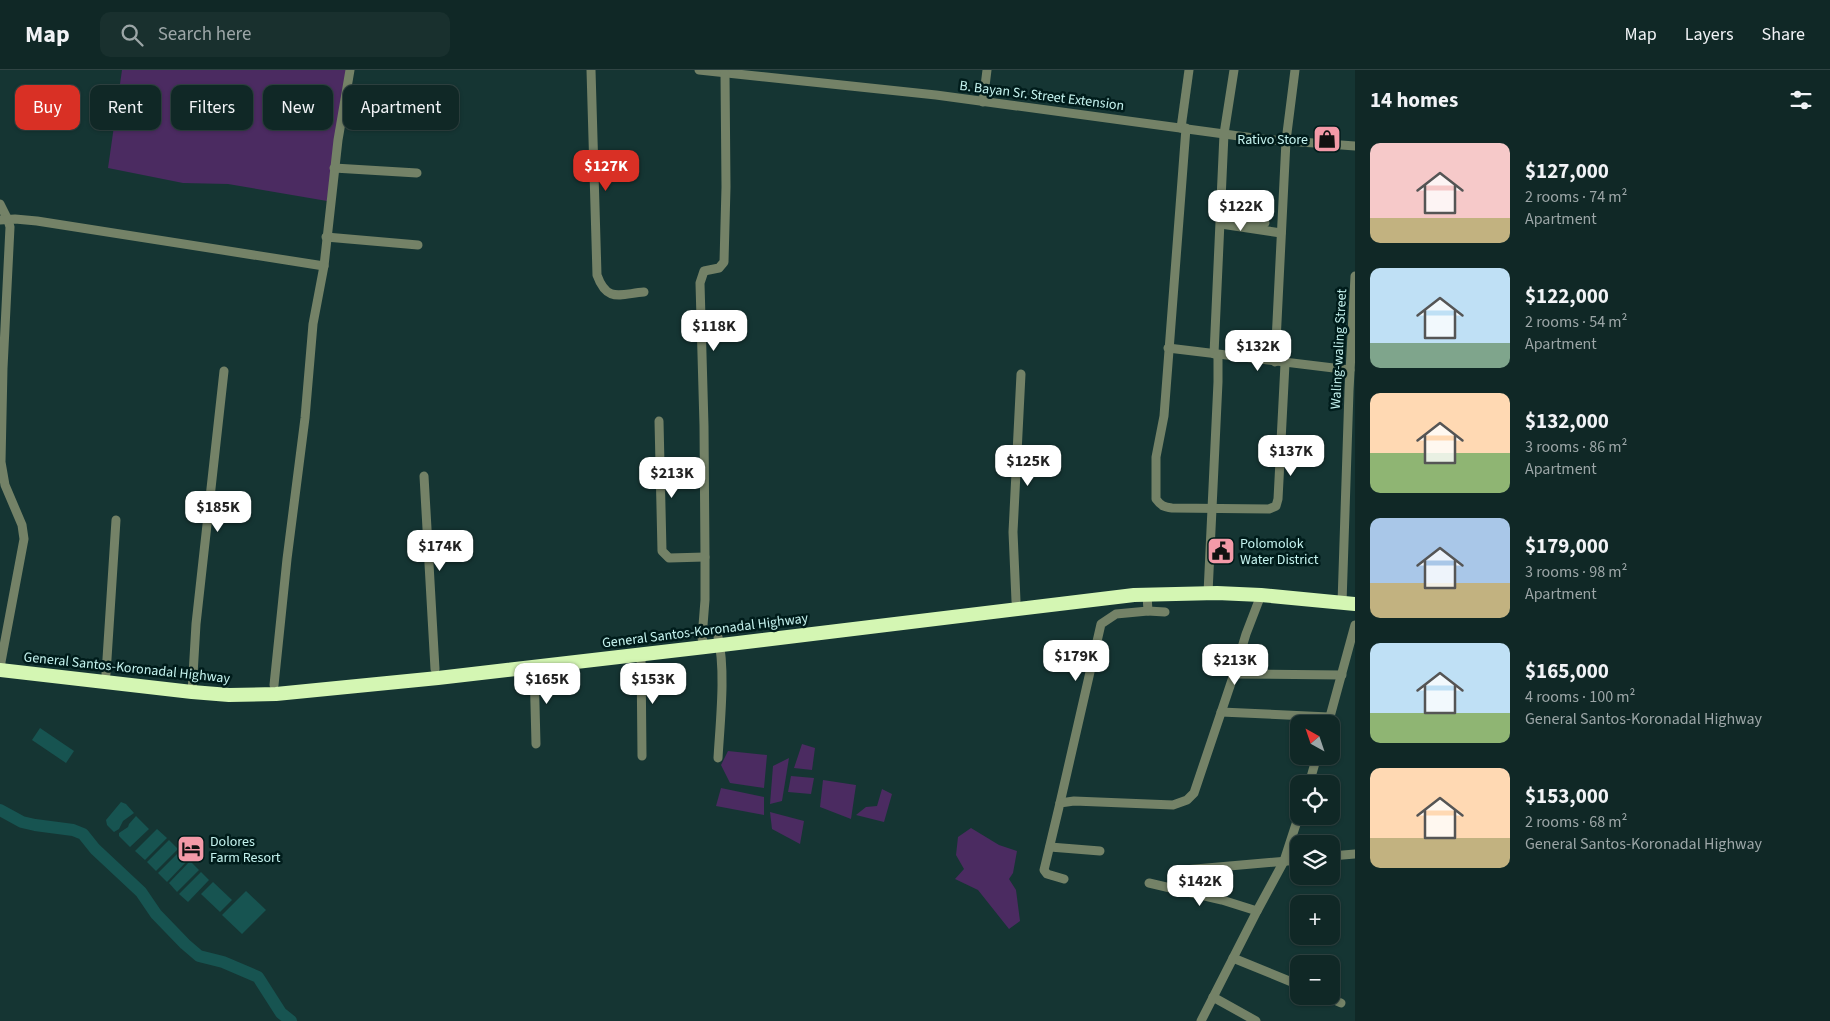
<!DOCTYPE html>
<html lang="en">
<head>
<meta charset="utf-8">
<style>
  :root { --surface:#102826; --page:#19302e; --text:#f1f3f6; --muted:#9ca6a7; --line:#304443; --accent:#d93025 }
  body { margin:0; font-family:"Source Sans 3",sans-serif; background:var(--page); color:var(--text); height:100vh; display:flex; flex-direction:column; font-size:19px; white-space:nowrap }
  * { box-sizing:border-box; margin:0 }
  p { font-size:16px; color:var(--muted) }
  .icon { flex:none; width:28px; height:28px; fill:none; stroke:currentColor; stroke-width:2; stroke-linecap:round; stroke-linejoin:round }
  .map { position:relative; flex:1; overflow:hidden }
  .details { display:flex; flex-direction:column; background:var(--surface); width:475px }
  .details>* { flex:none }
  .hud { position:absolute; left:15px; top:15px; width:475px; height:45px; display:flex; gap:10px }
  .needle { width:32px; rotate:320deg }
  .fabs { position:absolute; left:1290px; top:645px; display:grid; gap:10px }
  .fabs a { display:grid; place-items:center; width:50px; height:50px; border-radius:10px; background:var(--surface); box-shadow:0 1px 4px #0004,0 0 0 1px var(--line); font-size:25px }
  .price { position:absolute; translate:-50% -42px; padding:0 11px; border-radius:10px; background:#fff; color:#222; font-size:16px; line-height:32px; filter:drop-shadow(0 1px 2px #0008) }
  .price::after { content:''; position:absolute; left:50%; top:30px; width:15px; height:11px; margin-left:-8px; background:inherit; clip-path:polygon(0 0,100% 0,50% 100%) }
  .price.active { background:var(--accent); color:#fff }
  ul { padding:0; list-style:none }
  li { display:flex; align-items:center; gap:15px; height:125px; padding:0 15px }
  li span { display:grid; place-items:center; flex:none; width:140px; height:100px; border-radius:10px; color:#555 }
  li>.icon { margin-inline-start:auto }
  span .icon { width:60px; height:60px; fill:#fffc; stroke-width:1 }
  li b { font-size:21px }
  h2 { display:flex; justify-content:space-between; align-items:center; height:60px; padding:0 15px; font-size:21px }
  .chip { padding:0 18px; border-radius:10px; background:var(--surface); box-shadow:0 1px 4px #0004,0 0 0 1px var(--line); font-size:18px; line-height:45px }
  .chip.active { background:var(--accent); color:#fff }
  header { display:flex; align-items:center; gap:30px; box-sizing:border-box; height:70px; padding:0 25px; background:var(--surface); border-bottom:1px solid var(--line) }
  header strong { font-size:24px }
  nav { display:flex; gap:28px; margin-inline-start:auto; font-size:18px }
  .search { width:350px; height:45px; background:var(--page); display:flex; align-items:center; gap:12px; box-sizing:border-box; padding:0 18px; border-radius:10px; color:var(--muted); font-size:19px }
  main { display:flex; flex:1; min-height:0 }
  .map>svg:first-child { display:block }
  .green { fill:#4b2b61 }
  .water { fill:#175451 }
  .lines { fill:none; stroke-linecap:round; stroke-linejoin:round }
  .river { stroke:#175451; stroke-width:12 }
  .minor { stroke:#748267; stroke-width:9 }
  .highway { stroke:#d4f6b3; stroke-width:14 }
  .labels { text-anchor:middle; stroke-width:5; stroke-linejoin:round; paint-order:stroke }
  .street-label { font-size:14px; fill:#c5f3ef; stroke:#001c1b }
  .poi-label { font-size:14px; fill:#c5f3ef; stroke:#001c1b; text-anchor:start }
</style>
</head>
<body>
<header>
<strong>Map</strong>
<div class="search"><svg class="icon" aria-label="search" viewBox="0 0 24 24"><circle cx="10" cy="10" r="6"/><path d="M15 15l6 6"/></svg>Search here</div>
<nav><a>Map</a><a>Layers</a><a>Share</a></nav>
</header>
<main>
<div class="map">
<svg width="1355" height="951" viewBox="0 0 1355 951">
  <rect width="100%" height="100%" fill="#153533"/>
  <g class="green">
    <path d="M 122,0 L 347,0 L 327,131 L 228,114 L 183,113 L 108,98 Z"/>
    <path d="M 802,674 L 815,678 L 812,700 L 794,698 Z"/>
    <path d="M 728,681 L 767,685 L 764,718 L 730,713 L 721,695 Z"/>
    <path d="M 789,688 L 782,731 L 770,734 L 773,696 Z"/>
    <path d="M 791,706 L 814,708 L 811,724 L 788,722 Z"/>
    <path d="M 823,710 L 856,715 L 851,749 L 820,737 Z"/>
    <path d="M 721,718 L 764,727 L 764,745 L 716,736 Z"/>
    <path d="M 882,719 L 892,724 L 884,752 L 856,745 L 866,737 L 877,736 Z"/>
    <path d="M 770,742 L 804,751 L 800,774 L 772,759 Z"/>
    <path d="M 971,758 L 999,775 L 1017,781 L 1013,803 L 1009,809 L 1016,820 L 1020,851 L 1009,859 L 978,820 L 955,809 L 964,799 L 956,785 L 958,767 Z"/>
  </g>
  <g class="water">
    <path d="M 40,658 L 74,681 L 66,693 L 32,670 Z"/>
    <path d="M 121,732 L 126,734 L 134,743 L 123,751 L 119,759 L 114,762 L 107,755 L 106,750 Z"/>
    <path d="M 136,746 L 149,759 L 130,777 L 119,766 L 119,763 L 128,757 L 129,754 Z"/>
    <path d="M 157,759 L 167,768 L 145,790 L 135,781 Z"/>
    <path d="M 169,770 L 178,779 L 156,801 L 147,792 Z"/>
    <path d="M 180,781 L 189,789 L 167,812 L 158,803 Z"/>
    <path d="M 190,791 L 199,800 L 177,822 L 169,813 Z"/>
    <path d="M 201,802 L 209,810 L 188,832 L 179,824 Z"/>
    <path d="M 213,812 L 232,830 L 220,842 L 201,824 Z"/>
    <path d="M 246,821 L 266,840 L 242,864 L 222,845 Z"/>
  </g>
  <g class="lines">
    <path class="river" d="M 0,740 L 22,752 L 35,755 L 73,760 L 83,764 L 95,779 L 141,822 L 156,844 L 185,874 L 199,886 L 223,892 L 258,907 L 281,943 L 291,951"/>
    <g class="minor">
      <path d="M 591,0 L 597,205 C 607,233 620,224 644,222"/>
      <path d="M 699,0 L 936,25 L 1261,69 L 1355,76"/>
      <path d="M 983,32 L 987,0"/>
      <path d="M 1181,58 L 1189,0"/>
      <path d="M 1186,58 L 1164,346 L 1156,387 L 1156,429 C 1161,436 1164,437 1172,438 L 1269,439 L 1276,436 L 1278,429 L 1285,294"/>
      <path d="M 334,98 L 417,103"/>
      <path d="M 0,134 L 8,150 L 10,157 L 3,298 L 1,392 L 5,415 L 22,455 L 24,469 L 1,592 L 1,600"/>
      <path d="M 1221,147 L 1265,153"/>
      <path d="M 0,150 L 15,149 L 37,151 L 324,196"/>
      <path d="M 1221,154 L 1281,163"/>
      <path d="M 326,167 L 418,175"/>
      <path d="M 1168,278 L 1350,300"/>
      <path d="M 1214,284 L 1224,64 L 1234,0"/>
      <path d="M 1275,292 L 1286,71 L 1295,0"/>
      <path d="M 659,351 L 662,481 L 669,488 L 705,487"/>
      <path d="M 424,406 L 435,599"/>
      <path d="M 1208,523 L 1218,312 L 1218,285"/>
      <path d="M 1261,525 L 1246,564 L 1234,604 L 1342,605"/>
      <path d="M 1016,531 L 1013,462 L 1021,304"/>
      <path d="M 1342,533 L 1349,321 L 1355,206"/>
      <path d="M 1148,541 L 1165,542"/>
      <path d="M 705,577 L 702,568 L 705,530 L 705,487 L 704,356 L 700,213 L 704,201 L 719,198 L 724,192 L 726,117 L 725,4"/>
      <path d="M 641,584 L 642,686"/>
      <path d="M 534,596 L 536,674"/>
      <path d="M 106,604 L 116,450"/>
      <path d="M 274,615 L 287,489 L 305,348 L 313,254 L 324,196 L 338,70 L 350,0"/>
      <path d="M 192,622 L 196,554 L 224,301"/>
      <path d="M 1221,642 L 1329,647"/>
      <path d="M 1328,654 L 1355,555"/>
      <path d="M 718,688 C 720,653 726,600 718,567"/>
      <path d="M 1309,714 L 1317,686"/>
      <path d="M 1060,733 L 1101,554 L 1116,544 L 1148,541 L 1147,525"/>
      <path d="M 1050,777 L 1100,781"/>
      <path d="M 1331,786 L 1355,784"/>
      <path d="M 1184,800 L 1299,790"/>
      <path d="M 1064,809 L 1047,804 L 1044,800 L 1060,733 L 1074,731 L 1173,735 L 1187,730 L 1194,723 L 1234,604"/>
      <path d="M 1149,813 L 1222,830 L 1257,841"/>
      <path d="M 1233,888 L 1299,915"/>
      <path d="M 1325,926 L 1341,933"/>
      <path d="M 1213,927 L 1256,951"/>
      <path d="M 1201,951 L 1257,841 L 1284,791 L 1299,745"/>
    </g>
    <path class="highway" d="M 0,600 L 192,622 L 229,625 L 276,624 L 438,608 L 705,577 L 1134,525 L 1217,523 L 1261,525 L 1355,534"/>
  </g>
  <defs>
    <symbol id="shop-square" viewBox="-11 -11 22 22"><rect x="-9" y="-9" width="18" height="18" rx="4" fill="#f39aa8" stroke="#001c1b"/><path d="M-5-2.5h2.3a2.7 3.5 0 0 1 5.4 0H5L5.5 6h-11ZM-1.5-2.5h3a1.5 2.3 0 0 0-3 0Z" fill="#111"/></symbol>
    <symbol id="civic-square" viewBox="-11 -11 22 22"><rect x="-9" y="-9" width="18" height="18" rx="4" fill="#f39aa8" stroke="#001c1b"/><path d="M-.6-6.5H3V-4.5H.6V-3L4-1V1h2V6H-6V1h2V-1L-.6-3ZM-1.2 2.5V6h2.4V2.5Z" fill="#111"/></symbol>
    <symbol id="hotel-square" viewBox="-11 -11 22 22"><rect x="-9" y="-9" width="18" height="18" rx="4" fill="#f39aa8" stroke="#001c1b"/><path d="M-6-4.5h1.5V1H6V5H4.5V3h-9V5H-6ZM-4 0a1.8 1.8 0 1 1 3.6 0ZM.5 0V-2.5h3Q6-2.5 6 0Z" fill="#111"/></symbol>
  </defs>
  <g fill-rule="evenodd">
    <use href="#shop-square" x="1311" y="53" width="32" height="32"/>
    <use href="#civic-square" x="1205" y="465" width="32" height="32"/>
    <use href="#hotel-square" x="175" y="763" width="32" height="32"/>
  </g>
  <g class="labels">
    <g class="street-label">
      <text transform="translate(1042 25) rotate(7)" y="5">B. Bayan Sr. Street Extension</text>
      <text transform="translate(1338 279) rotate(-87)" y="5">Waling-waling Street</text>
      <text transform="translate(705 560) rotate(-7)" y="5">General Santos-Koronadal Highway</text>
      <text transform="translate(127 597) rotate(6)" y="5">General Santos-Koronadal Highway</text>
    </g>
    <g class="poi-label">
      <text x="1308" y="74" text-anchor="end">Rativo Store</text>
      <text x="1240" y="478">Polomolok<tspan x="1240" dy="16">Water District</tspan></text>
      <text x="210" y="776">Dolores<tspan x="210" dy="16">Farm Resort</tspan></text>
    </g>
  </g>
</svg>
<div class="fabs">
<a><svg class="needle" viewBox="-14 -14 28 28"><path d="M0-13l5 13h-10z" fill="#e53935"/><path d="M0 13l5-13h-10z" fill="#9ca6a7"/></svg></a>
<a><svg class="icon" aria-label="locate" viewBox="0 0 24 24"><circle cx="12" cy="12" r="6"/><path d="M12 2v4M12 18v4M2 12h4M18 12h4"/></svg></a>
<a><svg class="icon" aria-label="layers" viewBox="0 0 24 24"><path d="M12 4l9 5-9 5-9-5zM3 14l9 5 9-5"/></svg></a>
<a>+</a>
<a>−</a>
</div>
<b class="price active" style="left:606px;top:122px">$127K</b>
<b class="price" style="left:1241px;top:162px">$122K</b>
<b class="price" style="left:714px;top:282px">$118K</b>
<b class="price" style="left:1258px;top:302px">$132K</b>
<b class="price" style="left:1291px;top:407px">$137K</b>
<b class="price" style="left:1028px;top:417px">$125K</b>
<b class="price" style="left:672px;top:429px">$213K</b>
<b class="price" style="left:218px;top:463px">$185K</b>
<b class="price" style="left:440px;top:502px">$174K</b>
<b class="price" style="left:1076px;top:612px">$179K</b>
<b class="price" style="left:1235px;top:616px">$213K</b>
<b class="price" style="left:547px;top:635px">$165K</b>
<b class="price" style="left:653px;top:635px">$153K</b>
<b class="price" style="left:1200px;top:837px">$142K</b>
<div class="hud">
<a class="chip active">Buy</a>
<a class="chip">Rent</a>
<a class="chip">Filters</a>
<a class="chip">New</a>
<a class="chip">Apartment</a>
</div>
</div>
<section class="details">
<h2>14 homes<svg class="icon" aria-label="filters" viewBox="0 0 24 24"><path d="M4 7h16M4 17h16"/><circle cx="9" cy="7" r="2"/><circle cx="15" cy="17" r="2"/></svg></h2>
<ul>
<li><span style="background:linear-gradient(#f6c9c9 75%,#c2b280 0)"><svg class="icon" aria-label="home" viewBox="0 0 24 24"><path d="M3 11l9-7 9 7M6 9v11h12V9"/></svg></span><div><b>$127,000</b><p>2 rooms · 74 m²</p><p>Apartment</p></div></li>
<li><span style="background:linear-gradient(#bfe0f5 75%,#7fa58c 0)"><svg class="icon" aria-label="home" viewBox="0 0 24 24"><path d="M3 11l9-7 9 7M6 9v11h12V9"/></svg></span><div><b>$122,000</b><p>2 rooms · 54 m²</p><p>Apartment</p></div></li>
<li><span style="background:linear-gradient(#ffd9b3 60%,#8fb573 0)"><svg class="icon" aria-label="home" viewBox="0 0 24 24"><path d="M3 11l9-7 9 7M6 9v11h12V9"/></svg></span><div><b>$132,000</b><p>3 rooms · 86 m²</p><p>Apartment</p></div></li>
<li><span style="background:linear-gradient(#a9c7e8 65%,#c2b280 0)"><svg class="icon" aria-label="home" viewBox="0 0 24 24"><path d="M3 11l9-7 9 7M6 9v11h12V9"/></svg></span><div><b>$179,000</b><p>3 rooms · 98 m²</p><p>Apartment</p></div></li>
<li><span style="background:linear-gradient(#bfe0f5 70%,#8fb573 0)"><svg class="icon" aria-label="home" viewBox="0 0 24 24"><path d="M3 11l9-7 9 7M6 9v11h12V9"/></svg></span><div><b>$165,000</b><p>4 rooms · 100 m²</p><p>General Santos-Koronadal Highway</p></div></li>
<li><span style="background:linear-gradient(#ffd9b3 70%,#c2b280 0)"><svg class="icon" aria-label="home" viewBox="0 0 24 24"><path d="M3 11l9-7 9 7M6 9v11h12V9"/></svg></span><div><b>$153,000</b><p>2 rooms · 68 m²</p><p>General Santos-Koronadal Highway</p></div></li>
</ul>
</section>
</main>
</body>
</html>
